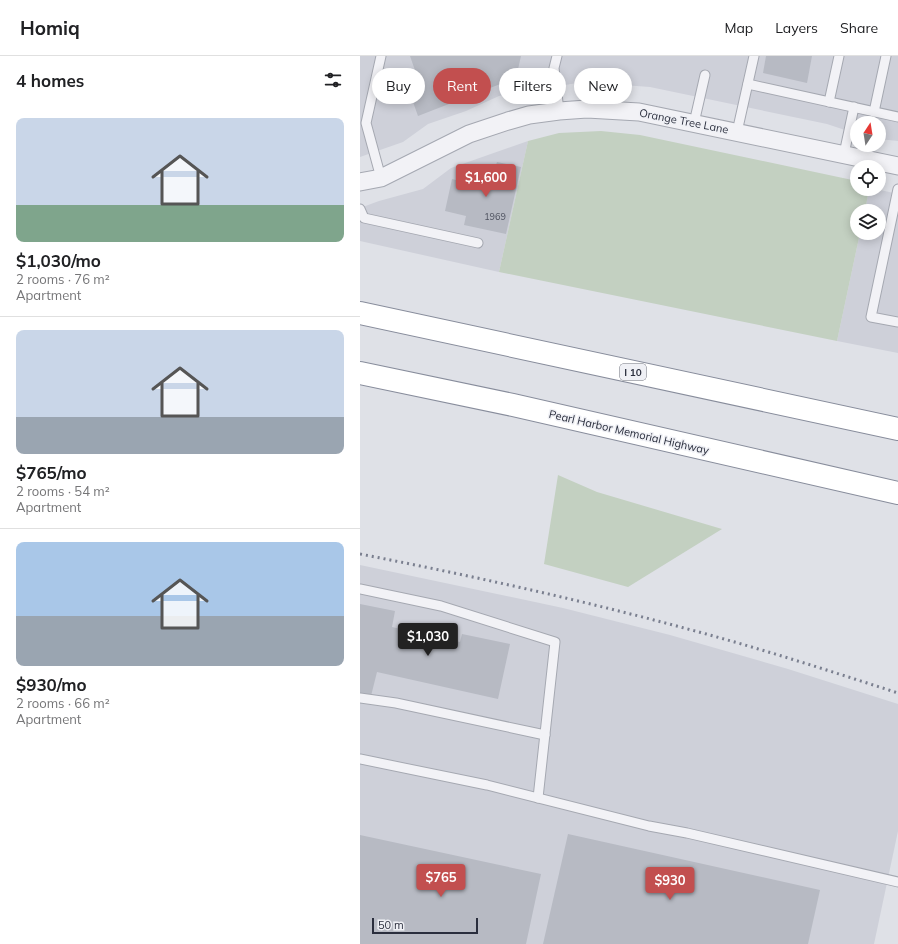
<!DOCTYPE html>
<html lang="en">
<head>
<meta charset="utf-8">
<style>
  :root { --surface:#fff; --page:#f2f2f2; --text:#202124; --muted:#757577; --line:#e0e0e0; --accent:#c24f4f }
  body { margin:0; font-family:Mulish,sans-serif; background:var(--page); color:var(--text); height:100vh; display:flex; flex-direction:column; font-size:15px; white-space:nowrap }
  * { box-sizing:border-box; margin:0 }
  p { font-size:13px; color:var(--muted) }
  .icon { flex:none; width:22px; height:22px; fill:none; stroke:currentColor; stroke-width:2; stroke-linecap:round; stroke-linejoin:round }
  .map { position:relative; flex:1; overflow:hidden }
  .panel { display:flex; flex-direction:column; background:var(--surface); width:360px }
  .panel>* { flex:none }
  .top-card { position:absolute; left:12px; top:12px; width:380px; height:36px; display:flex; gap:8px }
  .needle { width:26px; rotate:12deg }
  .controls { position:absolute; left:490px; top:60px; display:grid; gap:8px }
  .controls a { display:grid; place-items:center; width:36px; height:36px; border-radius:50%; background:var(--surface); box-shadow:0 2px 10px #0003; font-size:20px }
  .scale { position:absolute; left:12px; bottom:10px; width:106px; box-sizing:border-box; padding-left:4px; border:2px solid #2a2e3d; border-top:0; font-size:11px; line-height:14px; white-space:nowrap; color:#2a2e3d; -webkit-text-stroke:3px #eff0f5; paint-order:stroke }
  .price { position:absolute; translate:-50% -34px; padding:0 9px; border-radius:4px; background:var(--accent); color:#fff; font-size:13px; line-height:26px; filter:drop-shadow(0 1px 2px #0008) }
  .price::after { content:''; position:absolute; left:50%; top:24px; width:12px; height:9px; margin-left:-6px; background:inherit; clip-path:polygon(0 0,100% 0,50% 100%) }
  .price.current { background:#222; color:#fff }
  ul { padding:0; list-style:none }
  li { display:grid; align-content:center; gap:8px; height:212px; padding:0 16px }
  li+li { border-top:1px solid var(--line) }
  li span { display:grid; place-items:center; height:124px; border-radius:8px; color:#555 }
  li>.icon { margin-inline-start:auto }
  span .icon { width:72px; height:72px; fill:#fffc; stroke-width:1 }
  li b { font-size:17px }
  h2 { display:flex; justify-content:space-between; align-items:center; height:48px; padding:0 16px; font-size:17px }
  .chip { padding:0 14px; border-radius:18px; background:var(--surface); box-shadow:0 2px 10px #0003; font-size:14px; line-height:36px }
  .chip.current { background:var(--accent); color:#fff }
  header { display:flex; align-items:center; gap:24px; box-sizing:border-box; height:56px; padding:0 20px; background:var(--surface); border-bottom:1px solid var(--line) }
  header strong { font-size:19px }
  nav { display:flex; gap:22px; margin-inline-start:auto; font-size:14px }
  main { display:flex; flex:1; min-height:0 }
  .map>svg:first-child { display:block }
  .built { fill:#ced0d9 }
  .green { fill:#c3d0c1 }
  .building { fill:#b7bac3 }
  .lines { fill:none; stroke-linecap:round; stroke-linejoin:round }
  .service-casing { stroke:#a5a8b1; stroke-width:11 }
  .minor-casing { stroke:#a5a8b1; stroke-width:19 }
  .motorway-casing { stroke:#888d9c; stroke-width:24 }
  .service { stroke:#f2f2f6; stroke-width:9 }
  .minor { stroke:#f2f2f6; stroke-width:17 }
  .motorway { stroke:#fff; stroke-width:22 }
  .rail { stroke:#7a7f8f; stroke-width:3; stroke-dasharray:2 4; stroke-linecap:butt }
  .labels { text-anchor:middle; stroke-width:3; stroke-linejoin:round; paint-order:stroke }
  .number-label { font-size:9px; fill:#4d515e }
  .shield { fill:#eff0f5; stroke:#656874; stroke-width:1 }
  .shield-label { font-size:10px; font-weight:bold; fill:#2a2e3d }
  .street-label { font-size:11px; fill:#2a2e3d; stroke:#eff0f5 }
</style>
</head>
<body>
<header>
<strong>Homiq</strong>
<nav><a>Map</a><a>Layers</a><a>Share</a></nav>
</header>
<main>
<section class="panel">
<h2>4 homes<svg class="icon" aria-label="filters" viewBox="0 0 24 24"><path d="M4 7h16M4 17h16"/><circle cx="9" cy="7" r="2"/><circle cx="15" cy="17" r="2"/></svg></h2>
<ul>
<li><span style="background:linear-gradient(#c9d6e8 70%,#7fa58c 0)"><svg class="icon" aria-label="home" viewBox="0 0 24 24"><path d="M3 11l9-7 9 7M6 9v11h12V9"/></svg></span><div><b>$1,030/mo</b><p>2 rooms · 76 m²</p><p>Apartment</p></div></li>
<li><span style="background:linear-gradient(#c9d6e8 70%,#9aa5b1 0)"><svg class="icon" aria-label="home" viewBox="0 0 24 24"><path d="M3 11l9-7 9 7M6 9v11h12V9"/></svg></span><div><b>$765/mo</b><p>2 rooms · 54 m²</p><p>Apartment</p></div></li>
<li><span style="background:linear-gradient(#a9c7e8 60%,#9aa5b1 0)"><svg class="icon" aria-label="home" viewBox="0 0 24 24"><path d="M3 11l9-7 9 7M6 9v11h12V9"/></svg></span><div><b>$930/mo</b><p>2 rooms · 66 m²</p><p>Apartment</p></div></li>
</ul>
</section>
<div class="map">
<svg width="538" height="888" viewBox="0 0 538 888">
  <rect width="100%" height="100%" fill="#dfe1e7"/>
  <g class="built">
    <path d="M 0,0 L 538,0 L 538,85 L 519,83 L 519,67 L 497,67 L 497,78 L 467,68 L 290,31 L 263,29 L 235,30 L 217,27 L 139,40 L 106,55 L 68,68 L 43,86 L 0,101 Z"/>
    <path d="M 168,85 L 139,216 L 0,185 L 0,152 L 19,145 L 63,133 L 91,112 Z"/>
    <path d="M 509,133 L 516,133 L 538,138 L 538,297 L 477,285 L 500,177 L 519,177 L 519,155 L 505,155 Z"/>
    <path d="M 0,509 L 203,552 L 310,579 L 428,613 L 538,648 L 538,775 L 514,888 L 0,888 Z"/>
  </g>
  <g class="green">
    <path d="M 241,75 L 280,79 L 497,125 L 497,133 L 509,133 L 505,155 L 497,155 L 497,177 L 500,177 L 477,285 L 139,216 L 168,85 L 199,77 Z"/>
    <path d="M 198,419 L 237,436 L 362,473 L 268,531 L 184,508 Z"/>
  </g>
  <g class="building">
    <path d="M 50,0 L 161,0 L 156,22 L 58,60 L 47,29 L 58,23 Z"/>
    <path d="M 406,0 L 452,0 L 447,27 L 403,17 Z"/>
    <path d="M 137,106 L 161,111 L 146,178 L 104,169 L 106,160 L 85,155 L 92,123 L 104,126 L 106,117 L 127,121 L 130,108 L 136,109 Z"/>
    <path d="M 0,548 L 35,555 L 32,571 L 100,586 L 102,578 L 150,588 L 138,643 L 17,616 L 11,640 L 0,638 Z"/>
    <path d="M 208,778 L 460,834 L 448,888 L 183,888 Z"/>
    <path d="M 0,779 L 181,818 L 166,888 L 0,888 Z"/>
  </g>
  <g class="lines">
    <defs>
      <g id="service">
        <path d="M 197,0 L 194,12 L 199,55"/>
        <path d="M 388,28 L 538,61"/>
        <path d="M 469,46 L 479,0"/>
        <path d="M 514,56 L 526,0"/>
        <path d="M 334,67 L 345,19"/>
        <path d="M 377,76 L 394,0"/>
        <path d="M 484,98 L 494,51"/>
        <path d="M 21,122 L 6,67 L 21,0"/>
        <path d="M 538,133 L 511,261 L 538,266"/>
        <path d="M 0,153 L 4,162 L 118,187"/>
        <path d="M 0,533 L 81,550 L 195,586 L 178,742"/>
        <path d="M 0,642 L 36,647 L 185,679"/>
        <path d="M 0,703 L 127,729 L 289,770 L 327,777 L 538,826"/>
      </g>
      <path id="minor" d="M 0,126 L 21,122 L 109,78 L 148,65 L 169,59 L 199,55 L 227,53 L 279,56 L 538,110"/>
      <g id="motorway">
        <path d="M 0,257 L 538,373"/>
        <path d="M 0,317 L 153,349 L 538,437"/>
      </g>
    </defs>
    <use href="#service" class="service-casing"/>
    <use href="#minor" class="minor-casing"/>
    <use href="#motorway" class="motorway-casing"/>
    <use href="#service" class="service"/>
    <use href="#minor" class="minor"/>
    <use href="#motorway" class="motorway"/>
    <path class="rail" d="M 0,498 C 108,519 217,543 324,572 C 396,591 467,614 538,637"/>
  </g>
  <g class="labels">
    <g class="number-label">
      <text x="135" y="164">1969</text>
    </g>
    <rect class="shield" x="260" y="308" width="26" height="16" rx="3"/>
    <g class="shield-label">
      <text x="273" y="320">I 10</text>
    </g>
    <g class="street-label">
      <text transform="translate(324 65) rotate(11)" y="4">Orange Tree Lane</text>
      <text transform="translate(269 376) rotate(13)" y="4">Pearl Harbor Memorial Highway</text>
    </g>
  </g>
</svg>
<div class="controls">
<a><svg class="needle" viewBox="-14 -14 28 28"><path d="M0-13l5 13h-10z" fill="#e53935"/><path d="M0 13l5-13h-10z" fill="#757577"/></svg></a>
<a><svg class="icon" aria-label="locate" viewBox="0 0 24 24"><circle cx="12" cy="12" r="6"/><path d="M12 2v4M12 18v4M2 12h4M18 12h4"/></svg></a>
<a><svg class="icon" aria-label="layers" viewBox="0 0 24 24"><path d="M12 4l9 5-9 5-9-5zM3 14l9 5 9-5"/></svg></a>
</div>
<div class="scale">50 m</div>
<b class="price" style="left:126px;top:142px">$1,600</b>
<b class="price current" style="left:68px;top:601px">$1,030</b>
<b class="price" style="left:81px;top:842px">$765</b>
<b class="price" style="left:310px;top:845px">$930</b>
<div class="top-card">
<a class="chip">Buy</a>
<a class="chip current">Rent</a>
<a class="chip">Filters</a>
<a class="chip">New</a>
</div>
</div>
</main>
</body>
</html>
